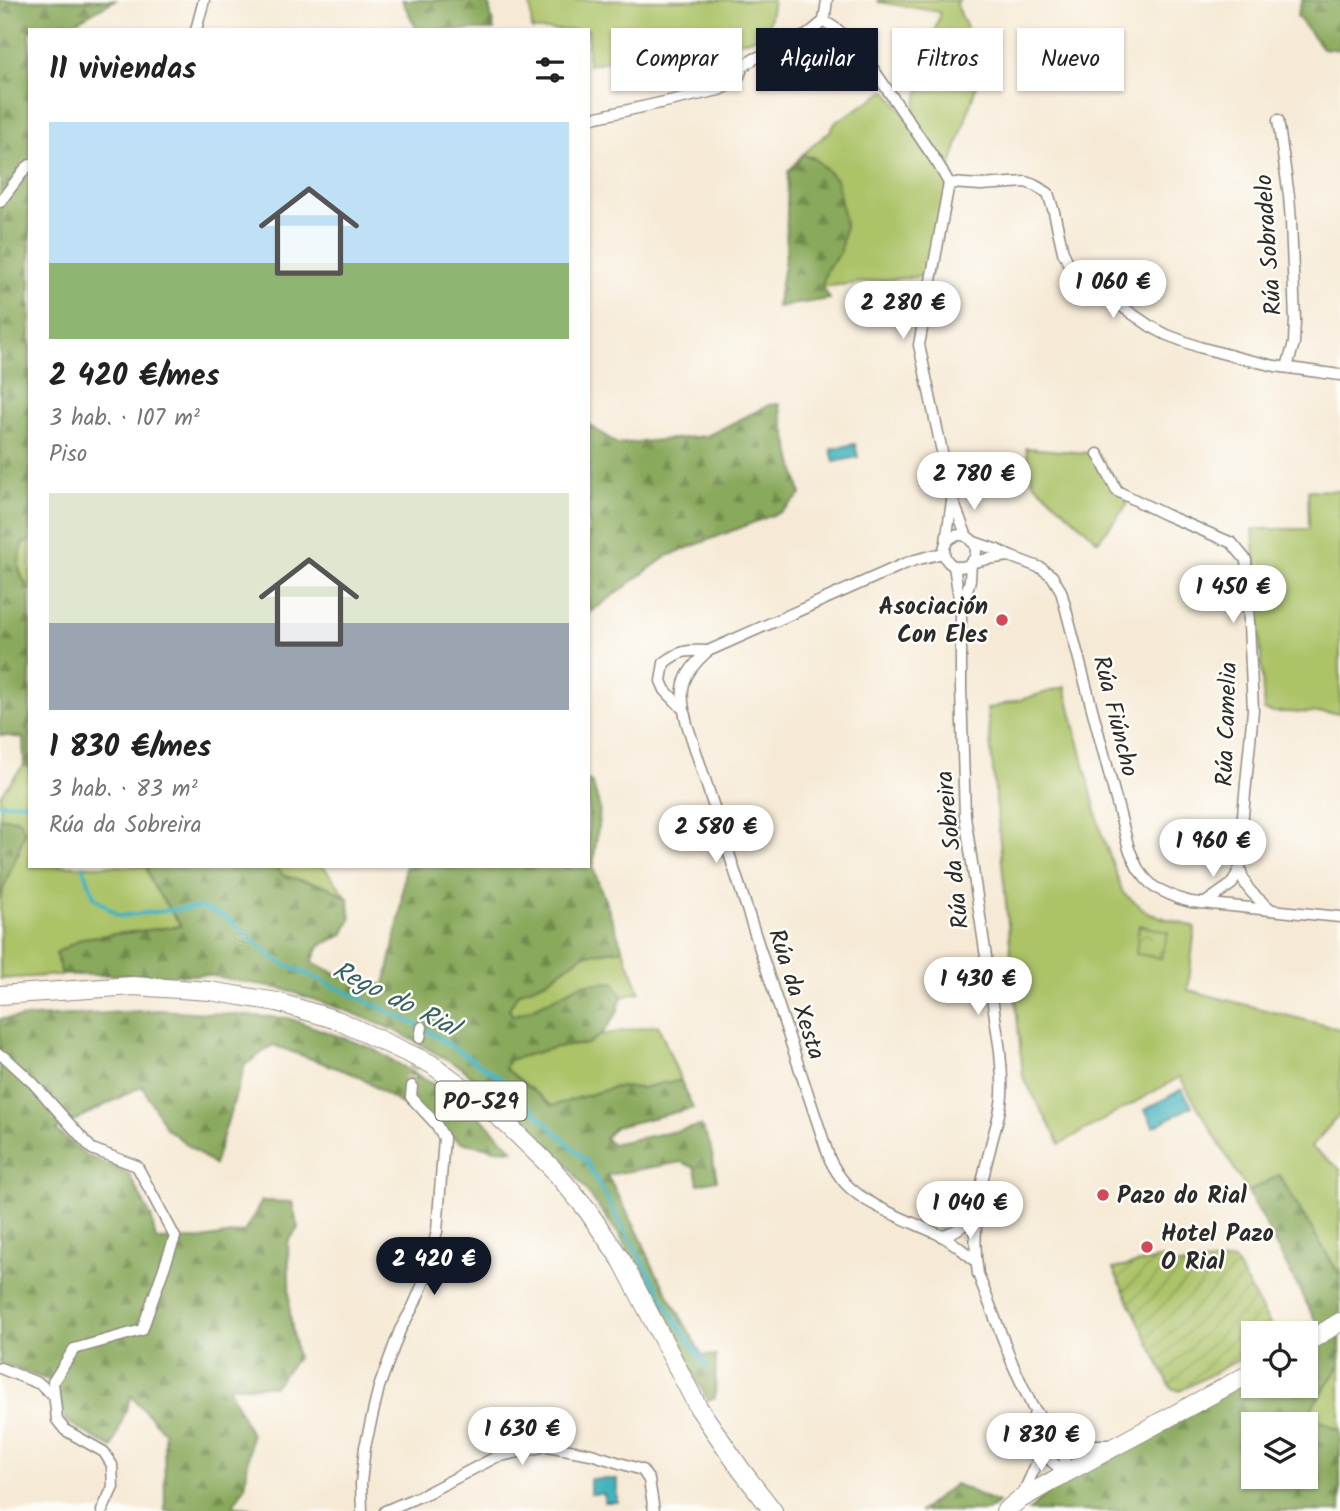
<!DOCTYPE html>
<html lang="es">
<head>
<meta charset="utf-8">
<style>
  :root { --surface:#fff; --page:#f2f2f2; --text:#222; --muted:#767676; --accent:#111827 }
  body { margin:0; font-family:Kalam,sans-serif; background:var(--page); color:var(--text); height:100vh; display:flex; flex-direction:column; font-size:26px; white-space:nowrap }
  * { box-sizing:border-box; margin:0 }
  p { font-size:23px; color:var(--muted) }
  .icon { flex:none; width:38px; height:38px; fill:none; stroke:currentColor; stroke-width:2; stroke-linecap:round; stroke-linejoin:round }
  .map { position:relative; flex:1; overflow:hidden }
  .side { position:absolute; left:28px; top:28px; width:562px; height:840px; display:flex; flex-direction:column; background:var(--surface); border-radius:0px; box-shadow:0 2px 5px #0004 }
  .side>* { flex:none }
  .guide { position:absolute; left:611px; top:28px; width:623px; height:63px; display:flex; gap:14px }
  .fabs { position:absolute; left:1241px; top:1321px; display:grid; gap:14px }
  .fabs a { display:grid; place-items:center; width:77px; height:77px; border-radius:0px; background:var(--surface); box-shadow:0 2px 5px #0004; font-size:35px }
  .price { position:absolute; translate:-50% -60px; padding:0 16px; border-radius:24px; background:#fff; color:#222; font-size:23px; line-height:46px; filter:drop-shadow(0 2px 4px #0008) }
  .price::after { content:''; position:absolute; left:50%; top:42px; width:21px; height:16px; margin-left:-10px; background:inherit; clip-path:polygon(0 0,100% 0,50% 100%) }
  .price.selected { background:var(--accent); color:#fff }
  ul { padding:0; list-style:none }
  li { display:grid; align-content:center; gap:14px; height:371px; padding:0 21px }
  li span { display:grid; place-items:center; height:217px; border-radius:0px; color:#555 }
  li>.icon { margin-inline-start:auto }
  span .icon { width:126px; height:126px; fill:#fffc; stroke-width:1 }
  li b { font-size:30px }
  h2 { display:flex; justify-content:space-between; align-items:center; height:84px; padding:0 21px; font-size:30px }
  .pill { padding:0 24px; border-radius:0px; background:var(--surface); box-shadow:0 2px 5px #0004; font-size:24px; line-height:63px }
  .pill.selected { background:var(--accent); color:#fff }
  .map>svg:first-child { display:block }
  .grass { fill:#acc368; stroke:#6c774a; stroke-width:2 }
  .forest { fill:url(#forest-firs); stroke:#5a6a44; stroke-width:2; fill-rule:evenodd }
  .park { fill:url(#park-crowns); stroke:#6c774a; stroke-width:2 }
  .garden { fill:url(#garden-furrows); stroke:#6c774a; stroke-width:2 }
  .water { fill:#43b2bd; stroke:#376e74; stroke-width:2 }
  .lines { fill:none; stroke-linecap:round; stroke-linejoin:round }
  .stream { stroke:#43b2bd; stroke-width:4.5 }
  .minor-tunnel { stroke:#cdc4b4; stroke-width:10; stroke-dasharray:10 5; stroke-linecap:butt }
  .minor-casing { stroke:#908a80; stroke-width:13 }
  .primary-casing { stroke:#908a80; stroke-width:20 }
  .minor { stroke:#fff; stroke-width:10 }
  .primary { stroke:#fff; stroke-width:18 }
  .poi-dot { fill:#d1495b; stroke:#fdfcf7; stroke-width:2.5 }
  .labels { text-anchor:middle; stroke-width:5; stroke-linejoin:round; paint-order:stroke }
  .shield { fill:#fdfcf7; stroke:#6a6a68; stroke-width:2 }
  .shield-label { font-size:23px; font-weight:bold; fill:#2b2b2b }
  .street-label { font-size:24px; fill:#2b2b2b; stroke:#fdfcf7 }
  .poi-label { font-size:24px; font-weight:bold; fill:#2b2b2b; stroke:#fdfcf7; text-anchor:start }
  .water-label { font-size:26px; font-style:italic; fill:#356165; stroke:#fdfcf7 }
</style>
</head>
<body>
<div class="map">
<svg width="1340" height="1511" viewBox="0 0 1340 1511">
  <defs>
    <pattern id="forest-firs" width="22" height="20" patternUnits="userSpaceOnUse" patternTransform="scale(1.75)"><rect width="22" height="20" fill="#89a95c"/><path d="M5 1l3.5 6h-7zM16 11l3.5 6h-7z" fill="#708a4c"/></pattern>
    <pattern id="park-crowns" width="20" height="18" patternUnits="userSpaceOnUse" patternTransform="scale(1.75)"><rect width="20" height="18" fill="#acc368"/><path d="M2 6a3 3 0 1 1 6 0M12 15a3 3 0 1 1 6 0" fill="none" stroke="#8c9f56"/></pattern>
    <pattern id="garden-furrows" width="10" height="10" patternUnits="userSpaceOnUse" patternTransform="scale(1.75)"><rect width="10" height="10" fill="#acc368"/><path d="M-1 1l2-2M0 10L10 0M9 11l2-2" fill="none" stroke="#8c9f56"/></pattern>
  </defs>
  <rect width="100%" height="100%" fill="#fdfcf7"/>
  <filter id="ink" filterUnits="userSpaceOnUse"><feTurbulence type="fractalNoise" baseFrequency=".0143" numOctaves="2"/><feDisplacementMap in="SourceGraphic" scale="14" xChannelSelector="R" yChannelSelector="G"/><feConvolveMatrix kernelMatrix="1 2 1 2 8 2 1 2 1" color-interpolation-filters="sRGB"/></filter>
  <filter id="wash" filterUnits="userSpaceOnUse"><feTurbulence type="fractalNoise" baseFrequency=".00686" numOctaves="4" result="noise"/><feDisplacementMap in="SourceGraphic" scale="28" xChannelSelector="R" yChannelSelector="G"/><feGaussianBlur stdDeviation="1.57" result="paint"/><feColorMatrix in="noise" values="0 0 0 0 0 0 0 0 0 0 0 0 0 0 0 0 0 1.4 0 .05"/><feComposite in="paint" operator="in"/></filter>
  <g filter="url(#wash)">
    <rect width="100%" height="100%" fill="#f6ead6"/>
    <g class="grass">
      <path d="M 530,0 L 773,0 L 767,35 L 638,67 L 636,55 L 588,65 L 588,30 L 532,30 Z"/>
      <path d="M 878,0 L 960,0 L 956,3 L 983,65 L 950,168 L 949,183 L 931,275 L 822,287 L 814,158 L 802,155 L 830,131 L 836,122 L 887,90 L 912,126 L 914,111 L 940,12 L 878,2 Z"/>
      <path d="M 1026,448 L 1098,454 L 1126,495 L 1127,505 L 1098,541 L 1033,482 Z"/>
      <path d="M 1308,490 L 1340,491 L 1340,713 L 1272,712 L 1264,710 L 1253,529 L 1309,529 Z"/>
      <path d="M 30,541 L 30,591 C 17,571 16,566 23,543 Z"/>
      <path d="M 1065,687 L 1101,832 L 1123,893 L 1150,914 L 1195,927 L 1188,990 L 1340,1029 L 1340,1114 L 1311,1147 L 1340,1169 L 1340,1275 L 1279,1175 L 1248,1192 L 1180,1077 L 1060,1144 L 1023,1077 L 987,709 Z"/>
      <path d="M 24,765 L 30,768 L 30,866 L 146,866 L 152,884 L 181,926 L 83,938 L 56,953 L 62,975 L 0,979 L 0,899 L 8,873 L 19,852 L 18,819 L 0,818 L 0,795 Z"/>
      <path d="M 276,866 L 323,866 L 348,898 L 326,886 L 284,876 Z"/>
      <path d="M 623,949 L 640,992 L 622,997 L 614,982 L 512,1016 L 509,1009 L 518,993 L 546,981 L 583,955 Z"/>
      <path d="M 658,1025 L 681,1081 L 663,1083 L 642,1088 L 615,1087 L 552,1106 L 504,1068 L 509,1060 L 557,1047 L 587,1044 L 601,1035 Z"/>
      <path d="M 1340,1365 L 1340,1430 L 1307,1415 Z"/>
    </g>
    <g class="forest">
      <path d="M 0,0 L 115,0 L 61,30 L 30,30 L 30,541 L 23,543 C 16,567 17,571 30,591 L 30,768 L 24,765 L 23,738 L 0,735 Z"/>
      <path d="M 402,0 L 488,0 L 494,30 L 417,30 Z"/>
      <path d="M 1302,0 L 1340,0 L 1340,50 L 1322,48 L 1297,16 Z"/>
      <path d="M 802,155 L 814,158 L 837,180 L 845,225 L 840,253 L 827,269 L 822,286 L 830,299 L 777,307 L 786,253 L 788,172 Z"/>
      <path d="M 779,404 L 801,495 L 781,512 L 667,556 L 588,614 L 588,424 L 617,444 L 707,436 L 769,405 Z"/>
      <path d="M 588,780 L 593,784 L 600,809 L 593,868 L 623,949 L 583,955 L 546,981 L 518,993 L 509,1009 L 513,1016 L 534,1008 L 582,984 L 614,982 L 622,997 L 616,1015 L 601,1035 L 587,1044 L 556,1047 L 509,1060 L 505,1068 L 552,1106 L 615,1087 L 642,1088 L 663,1083 L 681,1081 L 693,1108 L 615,1127 L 605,1138 L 611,1144 L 701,1126 L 710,1144 L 717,1180 L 698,1184 L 695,1168 L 682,1162 L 607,1175 L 641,1238 L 652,1265 L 702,1355 L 716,1356 L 715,1398 L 708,1401 L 619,1235 L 570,1168 L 523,1119 L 462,1068 L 396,1031 L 353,1013 L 283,989 L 207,975 L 62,975 L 56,953 L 83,938 L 181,926 L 152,884 L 146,866 L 229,866 L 232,871 L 240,866 L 276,866 L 284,876 L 326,886 L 348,898 L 351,919 L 343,935 L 319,946 L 312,962 C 337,975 356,982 385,985 L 400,915 L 405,866 L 588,866 Z"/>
      <path d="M 0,818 L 18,819 L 25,831 C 18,855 7,876 0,899 Z"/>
      <path d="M 161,1010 L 288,1018 L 371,1048 L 438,1087 L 474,1111 L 513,1150 L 494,1149 L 460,1142 L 356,1075 L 273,1045 L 245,1065 L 214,1165 L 166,1128 L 142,1086 L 56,1130 L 87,1156 L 128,1173 L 151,1216 L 156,1240 L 202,1239 L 244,1232 L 262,1201 L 292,1202 L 298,1228 L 288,1242 L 290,1315 L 297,1358 L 274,1386 L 228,1386 L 251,1435 L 245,1487 L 233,1505 L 262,1511 L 165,1511 L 164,1432 L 131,1396 L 112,1448 L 66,1421 L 53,1382 L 0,1363 L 0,1019 Z"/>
      <path d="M 1279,1175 L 1340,1276 L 1340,1365 L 1307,1415 L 1340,1430 L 1340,1511 L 1029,1511 L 1066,1473 L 1253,1371 L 1253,1386 L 1306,1386 L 1306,1343 L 1322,1333 L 1248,1192 ZM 1253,1424 L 1306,1424 L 1306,1477 L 1253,1477 Z"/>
      <path d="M 955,1484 L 998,1503 L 987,1511 L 921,1511 Z"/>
    </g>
    <path class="park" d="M 1139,925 L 1168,932 L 1161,958 L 1136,954 Z"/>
    <path class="garden" d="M 1162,1258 L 1167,1266 L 1234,1260 L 1273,1330 L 1273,1333 L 1253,1334 L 1253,1352 L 1180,1391 L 1171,1388 L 1113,1269 Z"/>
    <g class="water">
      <path d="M 855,444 L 858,457 L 834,462 L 831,449 Z"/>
      <path d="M 1182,1089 L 1192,1106 L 1154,1127 L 1145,1110 Z"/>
      <path d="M 590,1479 L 617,1479 L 617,1502 L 604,1502 L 604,1494 L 590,1494 Z"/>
    </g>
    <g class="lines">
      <g class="stream">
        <path d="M 0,804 L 25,802 L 30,806"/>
        <path d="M 83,866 L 94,897 L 119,916 L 200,907 L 226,917 L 276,960 L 422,1027 L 499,1077 L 586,1161 L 673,1316 L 707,1368"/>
      </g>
    </g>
  </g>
  <g filter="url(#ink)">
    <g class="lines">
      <path class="minor-tunnel" d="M 412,1086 L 420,1038"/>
      <defs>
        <g id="minor">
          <path d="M 827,0 L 824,21 L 838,30 L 861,51 L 938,164 L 949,183"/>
          <path d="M 196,30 L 204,0"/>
          <path d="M 588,119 L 719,90 L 731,84 L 739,76 L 743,66 L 754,59 L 807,35 L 824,21"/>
          <path d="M 1278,120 L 1289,196 L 1291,221 L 1295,320 L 1294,343 L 1287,367"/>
          <path d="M 949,183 L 981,185 L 1026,182 L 1034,185 L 1048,193 L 1054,212 L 1063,252 L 1074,275 L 1079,280 L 1102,293 L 1150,326 L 1167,335 L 1199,347 L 1240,358 L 1275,366 L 1340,375"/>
          <path d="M 949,183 L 919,345 L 952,498 L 967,537"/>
          <path d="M 0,202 L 25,169 L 30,165"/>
          <path d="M 1098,454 L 1117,491 L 1166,515 L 1232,543 L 1246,560 L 1253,710 L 1239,857 C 1240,885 1251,894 1272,910"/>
          <circle cx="960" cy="551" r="16"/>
          <path d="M 971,541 L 1000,551 L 1009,556 L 1041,568 L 1052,576 L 1061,591 L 1129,849 L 1138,869 L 1146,879 L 1154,887 L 1177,898 L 1191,902 L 1340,917"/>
          <path d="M 946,542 L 952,501"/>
          <path d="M 943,553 L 915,560 L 904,564 L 708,651 C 681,675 678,689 687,724 L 771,983 L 830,1160 C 834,1168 839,1176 845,1183 C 867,1207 911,1221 940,1235 C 954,1242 964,1252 976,1261"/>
          <path d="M 954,566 L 961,610 L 961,689 L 965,816 L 1000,1051 C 1001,1066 1003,1081 1002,1095 C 1001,1113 994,1131 990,1149 C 979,1190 971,1231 978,1274 L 1013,1365 L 1032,1406 L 1061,1445 L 1064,1454 L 1066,1473"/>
          <path d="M 963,605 L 970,580 L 971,563 L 987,559 L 1009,556"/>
          <path d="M 683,709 L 665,690 L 661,681 L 664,663 C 680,650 688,650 708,651"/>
          <path d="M 1205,903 L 1232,884 L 1239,870"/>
          <path d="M 420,1038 L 422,1027"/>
          <path d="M 0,1055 L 6,1058 L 33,1083 L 92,1149 L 137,1166 L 175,1237 L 142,1330 L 74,1349 L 53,1382 L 57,1420 L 65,1430 L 104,1452 L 112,1465 L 113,1487 L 102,1511"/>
          <path d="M 941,1236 C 959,1231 965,1225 977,1211"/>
          <path d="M 0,1368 L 40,1384 L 54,1396"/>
          <path d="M 1034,1415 L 1042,1449 L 1052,1462 L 1066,1473"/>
          <path d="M 1021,1498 L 1035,1467 L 1042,1449 L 1048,1443 L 1057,1440 L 1086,1445 L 1112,1445"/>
          <path d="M 362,1511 L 361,1483 L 365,1447 L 379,1387 L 400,1330 L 413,1307 L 425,1279 L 437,1231 L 444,1138 L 436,1124 L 411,1097 L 412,1086"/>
          <path d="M 385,1511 L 427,1493 L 496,1457 L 547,1446 L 591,1454 L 642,1470 L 649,1480 L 654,1511"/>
        </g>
        <g id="primary">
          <path d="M 0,995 L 133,986 L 210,991 L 277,1002 L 337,1020 L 431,1064 L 474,1095 L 511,1128 L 552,1168 L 587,1210 L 622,1261 L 698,1407 L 742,1471 L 773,1511"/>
          <path d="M 1306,1343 L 1340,1322"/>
          <path d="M 1005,1511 L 1019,1500 L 1066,1473 L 1253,1372"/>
        </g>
      </defs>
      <use href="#minor" class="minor-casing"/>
      <use href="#primary" class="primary-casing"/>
      <use href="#minor" class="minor"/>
      <use href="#primary" class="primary"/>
    </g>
  </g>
  <g class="poi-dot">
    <circle cx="1002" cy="620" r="7"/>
    <circle cx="1103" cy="1195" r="7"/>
    <circle cx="1147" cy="1247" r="7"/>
  </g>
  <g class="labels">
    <rect class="shield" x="435.5" y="1081.5" width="91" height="39" rx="5"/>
    <g class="shield-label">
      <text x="481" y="1109">PO-529</text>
    </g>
    <g class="street-label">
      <text transform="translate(1268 245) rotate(-94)" y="8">Rúa Sobradelo</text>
      <text transform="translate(1116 716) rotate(76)" y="8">Rúa Fiúncho</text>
      <text transform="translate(1226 724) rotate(-88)" y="8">Rúa Camelia</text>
      <text transform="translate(952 850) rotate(-96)" y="8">Rúa da Sobreira</text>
      <text transform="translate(797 994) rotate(72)" y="8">Rúa da Xesta</text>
    </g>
    <g class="poi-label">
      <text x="988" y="614" text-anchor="end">Asociación<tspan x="988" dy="28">Con Eles</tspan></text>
      <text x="1117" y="1203">Pazo do Rial</text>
      <text x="1161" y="1241">Hotel Pazo<tspan x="1161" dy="28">O Rial</tspan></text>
    </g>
    <g class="water-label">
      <text transform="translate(396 998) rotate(27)" y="9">Rego do Rial</text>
    </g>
  </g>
</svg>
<div class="fabs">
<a><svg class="icon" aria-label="locate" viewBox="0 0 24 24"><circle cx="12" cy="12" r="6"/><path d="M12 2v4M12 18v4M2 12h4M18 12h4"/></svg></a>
<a><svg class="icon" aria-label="layers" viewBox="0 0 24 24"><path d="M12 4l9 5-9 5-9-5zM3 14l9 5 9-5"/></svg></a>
</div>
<b class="price" style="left:1113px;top:320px">1 060 €</b>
<b class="price" style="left:903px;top:341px">2 280 €</b>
<b class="price" style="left:974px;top:512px">2 780 €</b>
<b class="price" style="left:1233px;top:625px">1 450 €</b>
<b class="price" style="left:716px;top:865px">2 580 €</b>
<b class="price" style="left:1213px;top:879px">1 960 €</b>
<b class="price" style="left:978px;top:1017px">1 430 €</b>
<b class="price" style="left:970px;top:1241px">1 040 €</b>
<b class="price selected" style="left:434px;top:1297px">2 420 €</b>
<b class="price" style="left:522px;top:1467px">1 630 €</b>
<b class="price" style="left:1041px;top:1473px">1 830 €</b>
<div class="guide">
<a class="pill">Comprar</a>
<a class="pill selected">Alquilar</a>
<a class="pill">Filtros</a>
<a class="pill">Nuevo</a>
</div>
<section class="side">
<h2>11 viviendas<svg class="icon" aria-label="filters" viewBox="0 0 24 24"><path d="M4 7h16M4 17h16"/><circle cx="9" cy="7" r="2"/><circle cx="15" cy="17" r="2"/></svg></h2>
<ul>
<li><span style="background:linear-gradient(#bfe0f5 65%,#8fb573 0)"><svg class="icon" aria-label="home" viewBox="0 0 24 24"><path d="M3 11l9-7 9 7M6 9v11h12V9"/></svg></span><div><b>2 420 €/mes</b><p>3 hab. · 107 m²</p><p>Piso</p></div></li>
<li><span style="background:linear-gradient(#dfe7d0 60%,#9aa5b1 0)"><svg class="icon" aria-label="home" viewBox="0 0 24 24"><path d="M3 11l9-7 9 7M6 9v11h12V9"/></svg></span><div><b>1 830 €/mes</b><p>3 hab. · 83 m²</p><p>Rúa da Sobreira</p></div></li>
</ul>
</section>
</div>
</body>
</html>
